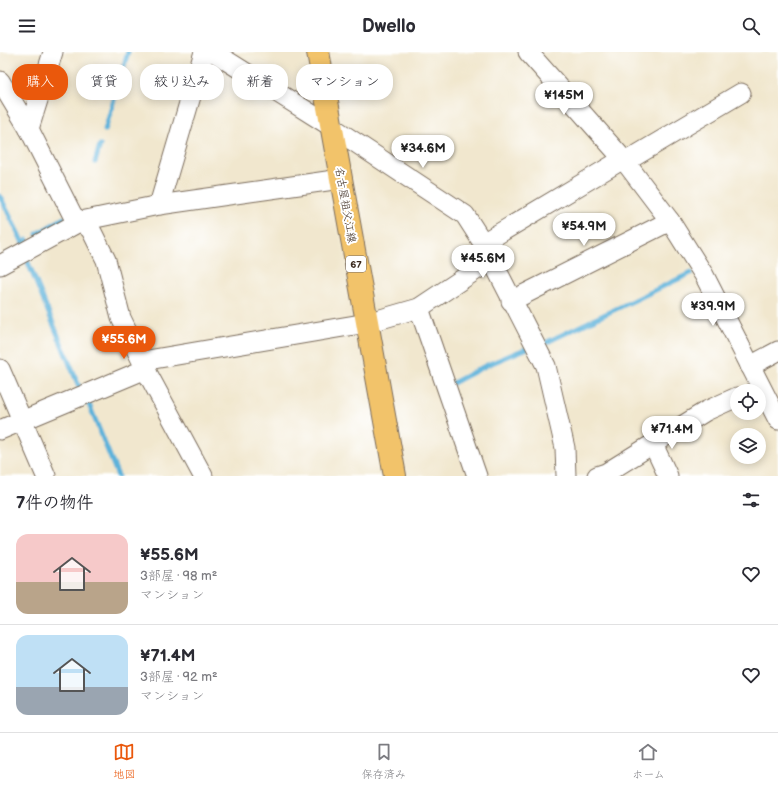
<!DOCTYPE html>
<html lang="ja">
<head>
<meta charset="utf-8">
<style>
  :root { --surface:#fff; --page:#f7f7f7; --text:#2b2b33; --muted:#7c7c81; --line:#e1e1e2; --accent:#ea580c }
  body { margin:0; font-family:"Balsamiq Sans","Klee One",sans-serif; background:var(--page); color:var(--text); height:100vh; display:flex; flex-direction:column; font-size:15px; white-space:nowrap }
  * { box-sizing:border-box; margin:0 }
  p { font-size:13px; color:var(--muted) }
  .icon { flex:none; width:22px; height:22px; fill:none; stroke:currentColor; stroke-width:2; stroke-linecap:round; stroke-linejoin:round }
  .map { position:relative; height:424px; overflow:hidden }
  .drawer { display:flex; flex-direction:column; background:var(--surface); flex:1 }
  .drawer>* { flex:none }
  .top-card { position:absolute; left:12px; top:12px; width:400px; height:36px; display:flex; gap:8px }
  .buttons { position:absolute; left:730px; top:332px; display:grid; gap:8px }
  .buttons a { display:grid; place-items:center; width:36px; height:36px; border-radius:50%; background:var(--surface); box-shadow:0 2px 10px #0003; font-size:20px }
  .price { position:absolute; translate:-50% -34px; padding:0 9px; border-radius:14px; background:#fff; color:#222; font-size:13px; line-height:26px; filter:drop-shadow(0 1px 2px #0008) }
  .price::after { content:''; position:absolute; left:50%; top:24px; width:12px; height:9px; margin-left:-6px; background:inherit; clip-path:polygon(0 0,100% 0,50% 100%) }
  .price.selected { background:var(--accent); color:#fff }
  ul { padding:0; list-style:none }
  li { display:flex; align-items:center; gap:12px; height:100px; padding:0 16px }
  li+li { border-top:1px solid var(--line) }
  li span { display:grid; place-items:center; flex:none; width:112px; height:80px; border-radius:12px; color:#555 }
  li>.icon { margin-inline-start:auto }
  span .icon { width:48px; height:48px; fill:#fffc; stroke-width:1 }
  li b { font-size:17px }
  h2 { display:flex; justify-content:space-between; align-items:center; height:48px; padding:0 16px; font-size:17px }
  .chip { padding:0 14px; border-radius:16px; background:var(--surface); box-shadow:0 2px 10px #0003; font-size:14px; line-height:36px }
  .chip.selected { background:var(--accent); color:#fff }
  header { display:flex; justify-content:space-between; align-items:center; height:52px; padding:0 16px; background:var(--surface); font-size:18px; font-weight:700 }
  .menu { display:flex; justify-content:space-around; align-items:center; height:56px; border-top:1px solid var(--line); background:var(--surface); font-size:11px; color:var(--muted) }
  .menu a { display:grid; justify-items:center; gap:2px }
  .menu .selected { color:var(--accent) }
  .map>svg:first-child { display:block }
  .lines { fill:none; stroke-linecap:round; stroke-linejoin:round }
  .stream { stroke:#5db2da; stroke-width:5 }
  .minor-casing { stroke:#7b6c5c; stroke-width:21 }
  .major-casing { stroke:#7b6c5c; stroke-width:24 }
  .minor { stroke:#fff; stroke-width:19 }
  .major { stroke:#f2c36a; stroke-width:22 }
  .labels { text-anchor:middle; stroke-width:4; stroke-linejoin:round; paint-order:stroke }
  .shield { fill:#fff; stroke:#766a62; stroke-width:1 }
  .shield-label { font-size:10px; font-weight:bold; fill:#3b2a1e }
  .street-label { font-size:11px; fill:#3b2a1e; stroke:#fff }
</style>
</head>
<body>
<header><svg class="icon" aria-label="menu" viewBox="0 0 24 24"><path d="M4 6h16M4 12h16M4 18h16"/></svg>Dwello<svg class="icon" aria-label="search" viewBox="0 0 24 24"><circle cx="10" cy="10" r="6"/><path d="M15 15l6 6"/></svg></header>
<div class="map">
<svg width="778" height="424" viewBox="0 0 778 424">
  <rect width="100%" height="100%" fill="#fff"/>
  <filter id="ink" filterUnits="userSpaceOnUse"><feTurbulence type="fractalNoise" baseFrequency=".025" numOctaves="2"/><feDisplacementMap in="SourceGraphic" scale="8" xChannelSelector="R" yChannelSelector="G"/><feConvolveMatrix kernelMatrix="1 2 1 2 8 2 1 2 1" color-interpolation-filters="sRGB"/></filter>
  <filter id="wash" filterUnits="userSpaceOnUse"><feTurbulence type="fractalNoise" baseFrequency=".012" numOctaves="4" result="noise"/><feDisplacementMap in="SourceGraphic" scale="16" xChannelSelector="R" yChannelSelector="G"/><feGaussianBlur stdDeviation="0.9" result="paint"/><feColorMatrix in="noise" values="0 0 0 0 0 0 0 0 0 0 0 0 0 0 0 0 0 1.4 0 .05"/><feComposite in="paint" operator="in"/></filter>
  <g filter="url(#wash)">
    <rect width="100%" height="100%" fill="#f1e7ce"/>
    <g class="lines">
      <g class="stream">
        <path d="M 105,78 L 128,0"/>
        <path d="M 95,110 L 100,93"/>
        <path d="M 0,144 L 23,191 L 27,188"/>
        <path d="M 37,182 L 64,166"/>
        <path d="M 27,208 L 80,337 L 82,337"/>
        <path d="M 543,292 L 691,221"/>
        <path d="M 453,331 L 487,313 L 530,295"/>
        <path d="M 83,351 L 88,350 L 118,424"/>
      </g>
    </g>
  </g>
  <g filter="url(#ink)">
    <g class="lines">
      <defs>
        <g id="minor">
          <path d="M 213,0 L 332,75 L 465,163 L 483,191 L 546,314 L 565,396 L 566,424"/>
          <path d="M 528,0 L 623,107 L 670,169 L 704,223 L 778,368"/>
          <path d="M 0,29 L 29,77 L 73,164 L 81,169 L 91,178 L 106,208 L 121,266 L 149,324 L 203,424"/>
          <path d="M 29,77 L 53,0"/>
          <path d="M 625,110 L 741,41"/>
          <path d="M 159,153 L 204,0"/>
          <path d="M 483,191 L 585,130 L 623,107"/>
          <path d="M 0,213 L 81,169 L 159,153 L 341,127"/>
          <path d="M 511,249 L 670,169"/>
          <path d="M 419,256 L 477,424"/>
          <path d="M 142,309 L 367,271 L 419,256 L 491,208"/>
          <path d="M 750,314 L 778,299"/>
          <path d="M 0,317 L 46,424"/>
          <path d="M 0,378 L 146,317"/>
          <path d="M 653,392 L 668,424"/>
          <path d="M 597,424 L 606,421 L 706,359 L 737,345"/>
        </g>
        <path id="major" d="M 318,0 L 395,424"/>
      </defs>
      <use href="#minor" class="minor-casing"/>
      <use href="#major" class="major-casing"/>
      <use href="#minor" class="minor"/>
      <use href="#major" class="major"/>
    </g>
  </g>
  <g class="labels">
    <rect class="shield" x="346" y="204" width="20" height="16" rx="3"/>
    <g class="shield-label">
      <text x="356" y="216">67</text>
    </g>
    <g class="street-label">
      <text transform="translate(346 153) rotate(80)" y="4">名古屋祖父江線</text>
    </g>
  </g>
</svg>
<div class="buttons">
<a><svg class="icon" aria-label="locate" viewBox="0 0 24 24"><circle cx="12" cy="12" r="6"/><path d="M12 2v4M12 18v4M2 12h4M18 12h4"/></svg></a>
<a><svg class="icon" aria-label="layers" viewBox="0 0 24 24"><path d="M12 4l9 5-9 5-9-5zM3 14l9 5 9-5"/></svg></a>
</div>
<b class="price" style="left:564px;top:64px">¥145M</b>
<b class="price" style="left:423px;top:117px">¥34.6M</b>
<b class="price" style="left:584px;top:195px">¥54.9M</b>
<b class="price" style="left:483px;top:227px">¥45.6M</b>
<b class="price" style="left:713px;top:275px">¥39.9M</b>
<b class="price selected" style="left:124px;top:308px">¥55.6M</b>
<b class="price" style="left:672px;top:398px">¥71.4M</b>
<div class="top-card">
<a class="chip selected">購入</a>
<a class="chip">賃貸</a>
<a class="chip">絞り込み</a>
<a class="chip">新着</a>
<a class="chip">マンション</a>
</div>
</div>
<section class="drawer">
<h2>7件の物件<svg class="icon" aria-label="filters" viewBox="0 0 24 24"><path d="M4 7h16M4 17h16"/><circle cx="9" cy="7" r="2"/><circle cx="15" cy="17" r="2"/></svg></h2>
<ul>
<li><span style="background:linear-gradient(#f6c9c9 60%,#b9a48a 0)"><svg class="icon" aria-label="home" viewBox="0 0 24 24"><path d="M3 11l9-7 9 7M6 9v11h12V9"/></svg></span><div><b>¥55.6M</b><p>3部屋 · 98 m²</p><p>マンション</p></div><svg class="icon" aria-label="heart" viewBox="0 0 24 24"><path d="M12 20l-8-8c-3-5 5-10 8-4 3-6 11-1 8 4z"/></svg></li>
<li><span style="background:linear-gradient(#bfe0f5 65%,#9aa5b1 0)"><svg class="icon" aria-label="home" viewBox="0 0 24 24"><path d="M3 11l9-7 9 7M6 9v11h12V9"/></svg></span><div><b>¥71.4M</b><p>3部屋 · 92 m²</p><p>マンション</p></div><svg class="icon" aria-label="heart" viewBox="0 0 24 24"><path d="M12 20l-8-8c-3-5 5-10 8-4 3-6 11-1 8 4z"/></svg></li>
</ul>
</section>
<nav class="menu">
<a class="selected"><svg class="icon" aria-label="map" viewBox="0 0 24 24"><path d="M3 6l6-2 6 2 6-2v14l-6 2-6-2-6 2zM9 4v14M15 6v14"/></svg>地図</a>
<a><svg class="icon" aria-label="saved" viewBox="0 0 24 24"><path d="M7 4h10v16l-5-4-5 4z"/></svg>保存済み</a>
<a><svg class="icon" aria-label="home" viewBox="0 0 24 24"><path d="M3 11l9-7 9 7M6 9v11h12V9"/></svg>ホーム</a>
</nav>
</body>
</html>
